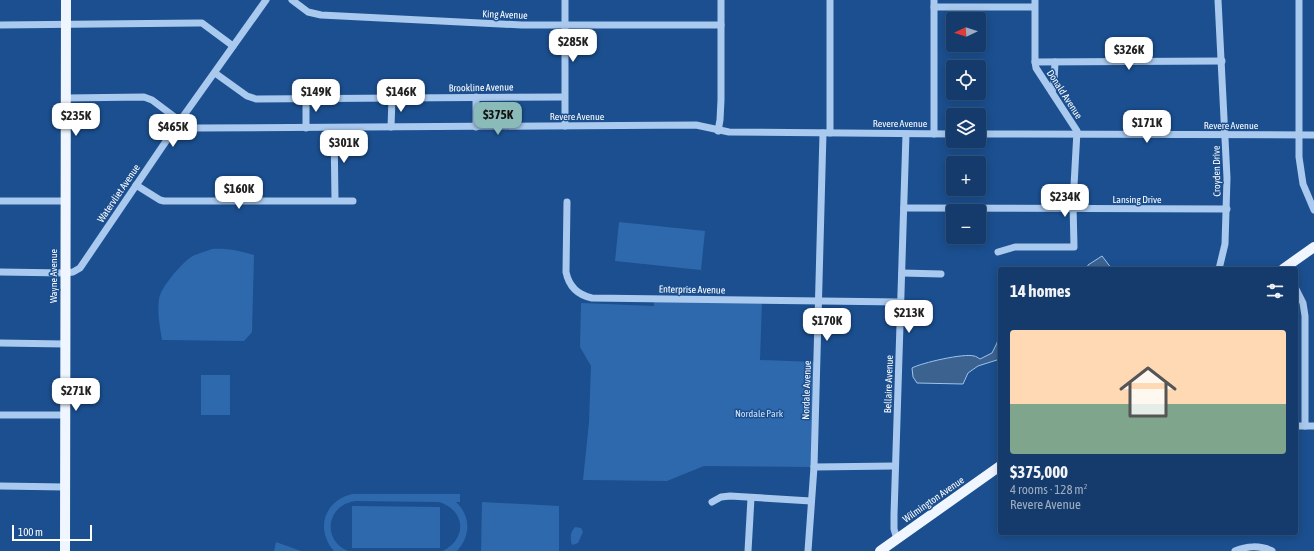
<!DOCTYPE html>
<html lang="en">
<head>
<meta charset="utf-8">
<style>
  :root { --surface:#143b6b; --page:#1d4271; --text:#f1f3f6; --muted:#9dadc1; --line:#33557e; --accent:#8bbbb9 }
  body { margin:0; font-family:"Asap Condensed",sans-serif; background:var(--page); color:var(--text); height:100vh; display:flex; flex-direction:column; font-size:15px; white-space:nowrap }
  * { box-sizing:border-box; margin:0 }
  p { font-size:13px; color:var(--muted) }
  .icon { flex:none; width:22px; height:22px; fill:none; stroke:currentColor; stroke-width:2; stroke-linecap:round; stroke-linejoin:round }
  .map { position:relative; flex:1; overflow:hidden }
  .drawer { position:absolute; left:998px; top:267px; width:300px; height:268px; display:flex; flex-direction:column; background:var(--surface); border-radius:4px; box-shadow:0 2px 10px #0003,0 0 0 1px var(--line) }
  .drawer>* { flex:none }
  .needle { width:26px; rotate:266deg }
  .controls { position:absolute; left:946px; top:12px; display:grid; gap:8px }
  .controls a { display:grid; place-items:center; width:40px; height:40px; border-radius:4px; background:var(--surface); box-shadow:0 2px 10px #0003,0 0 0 1px var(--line); font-size:20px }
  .scale { position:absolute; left:12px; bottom:10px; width:80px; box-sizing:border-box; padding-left:4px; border:2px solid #fff; border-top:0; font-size:11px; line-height:14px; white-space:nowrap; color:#fff; -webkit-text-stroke:3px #1b4f8f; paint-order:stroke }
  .price { position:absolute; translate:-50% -34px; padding:0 9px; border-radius:8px; background:#fff; color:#222; font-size:13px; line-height:26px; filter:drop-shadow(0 1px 2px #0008) }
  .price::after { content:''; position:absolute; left:50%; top:24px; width:12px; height:9px; margin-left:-6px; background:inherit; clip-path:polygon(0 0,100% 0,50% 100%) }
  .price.selected { background:var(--accent); color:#111 }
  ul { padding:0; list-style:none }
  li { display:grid; align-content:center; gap:8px; height:212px; padding:0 12px }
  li+li { border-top:1px solid var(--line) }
  li span { display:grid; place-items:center; height:124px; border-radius:4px; color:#555 }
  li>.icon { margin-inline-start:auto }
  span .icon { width:72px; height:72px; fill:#fffc; stroke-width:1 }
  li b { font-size:17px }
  h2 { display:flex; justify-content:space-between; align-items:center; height:48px; padding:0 12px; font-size:17px }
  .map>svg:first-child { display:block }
  .green { fill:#2e69ad }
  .water { fill:#3c6290; stroke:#9cc4f0 }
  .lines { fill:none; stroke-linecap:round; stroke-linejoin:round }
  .minor { stroke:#a9c9ee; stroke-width:7 }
  .major { stroke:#f0f6ff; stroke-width:10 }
  .labels { text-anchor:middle; stroke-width:3; stroke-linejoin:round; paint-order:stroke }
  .street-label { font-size:10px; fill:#fff; stroke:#1b4f8f }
  .park-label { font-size:10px; fill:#cfe3fa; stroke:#1b4f8f }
</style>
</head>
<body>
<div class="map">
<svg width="1314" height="551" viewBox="0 0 1314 551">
  <rect width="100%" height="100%" fill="#1b4f8f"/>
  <g class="green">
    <path d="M 619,222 L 705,231 L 701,270 L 615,261 Z"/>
    <path d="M 212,249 C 227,248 240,251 254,255 L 252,332 L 244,341 L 162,340 C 160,327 157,313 159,299 C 161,287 181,264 191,257 C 198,253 205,252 212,249 Z"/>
    <path d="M 654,299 L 762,300 L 760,360 L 816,362 L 814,467 L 704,466 L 667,481 L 583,480 L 589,422 L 591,366 L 580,347 L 581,303 L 654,306 Z"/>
    <rect x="201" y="375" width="29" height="40"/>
    <path d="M 352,494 L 460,494 L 460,502 L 456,502 C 471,516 471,536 457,551 L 443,551 C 468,538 465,510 439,502 L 356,501 C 327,504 321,540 348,551 L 334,551 C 315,529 324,501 352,494 Z"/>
    <path d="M 482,502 L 559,506 L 559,551 L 481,551 Z"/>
    <path d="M 352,506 L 440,507 L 440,548 L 352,548 Z"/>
    <path d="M 575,527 L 581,528 L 583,532 L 578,543 L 572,545 C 570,538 570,532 575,527 Z"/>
    <path d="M 276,542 L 301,551 L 274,551 Z"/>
  </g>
  <g class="water">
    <path d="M 1102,256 L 1112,269 L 1087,269 L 1088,265 Z"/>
    <path d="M 1000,331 L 1000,359 L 978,366 L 968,373 L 963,384 L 917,383 L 913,377 L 912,368 C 921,363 964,353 974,356 C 976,356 978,358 980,359 L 992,353 L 997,343 Z"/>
  </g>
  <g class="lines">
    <g class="minor">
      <path d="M 292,0 L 308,12 L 321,15 L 522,25 L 721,25"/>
      <path d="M 1218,0 L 1227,178 L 1225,244 L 1219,269"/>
      <path d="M 1299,0 L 1299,157 L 1303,184 L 1314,210"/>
      <path d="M 934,7 L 1034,7"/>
      <path d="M 0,25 L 198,23 L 202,23 L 233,46"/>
      <path d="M 1035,62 L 1222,61"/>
      <path d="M 215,73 L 247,96 L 256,99 L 564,97"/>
      <path d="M 1052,92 L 1054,82 L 1055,62"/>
      <path d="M 476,97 L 476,127"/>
      <path d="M 66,98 L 144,97 L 152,100 L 180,121"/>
      <path d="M 177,125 L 184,128 L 195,128 L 696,125 L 729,132 L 953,134"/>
      <path d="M 565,126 L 565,0"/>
      <path d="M 391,127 L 392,98"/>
      <path d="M 306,128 L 306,99"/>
      <path d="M 334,128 L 335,200"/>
      <path d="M 718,131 L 720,120 L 721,100 L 721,0"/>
      <path d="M 830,133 L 830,0"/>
      <path d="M 934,134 L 934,0"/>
      <path d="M 979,134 L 1314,135"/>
      <path d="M 136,185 L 160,200 L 164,201 L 353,201"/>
      <path d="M 0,201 L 65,201"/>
      <path d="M 567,202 L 566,272 C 569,287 578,295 592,298 L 901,302"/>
      <path d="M 904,208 L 1227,209"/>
      <path d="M 998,252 L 1015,247 L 1074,247 L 1073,204 L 1077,131 L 1036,68 L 1035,62 L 1035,0"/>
      <path d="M 0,272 L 65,273 L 73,272 L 80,268 L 177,125 L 266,0"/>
      <path d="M 902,273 L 941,274"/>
      <path d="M 1296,289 L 1303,303 L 1305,316 L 1305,426"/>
      <path d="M 0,343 L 65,344"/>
      <path d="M 0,415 L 65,415"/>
      <path d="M 1296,426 L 1314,426"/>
      <path d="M 814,467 L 895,466"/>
      <path d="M 0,486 L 65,487"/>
      <path d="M 712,502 L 721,497 L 730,496 L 811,501"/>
      <path d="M 897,539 L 894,529 L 894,515 L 906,134"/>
      <path d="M 748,551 L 751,498"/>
      <path d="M 808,551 L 814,467 L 823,133"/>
      <path d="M 1235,551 C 1246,546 1260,545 1272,551"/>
    </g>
    <g class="major">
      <path d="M 1283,269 L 1314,247"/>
      <path d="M 65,551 L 66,0"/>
      <path d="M 880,551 L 1000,466"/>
    </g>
  </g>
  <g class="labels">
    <g class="street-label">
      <text transform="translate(505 14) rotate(2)" y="4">King Avenue</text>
      <text transform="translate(481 87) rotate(-1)" y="4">Brookline Avenue</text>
      <text transform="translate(1065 94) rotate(57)" y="4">Donald Avenue</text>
      <text x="577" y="120">Revere Avenue</text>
      <text x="900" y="127">Revere Avenue</text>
      <text x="1231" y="129">Revere Avenue</text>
      <text transform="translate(1216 171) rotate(-91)" y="4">Croyden Drive</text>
      <text transform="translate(118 193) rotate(-56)" y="4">Watervliet Avenue</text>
      <text x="1137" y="203">Lansing Drive</text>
      <text transform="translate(53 276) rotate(-90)" y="4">Wayne Avenue</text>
      <text transform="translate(692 289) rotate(1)" y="4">Enterprise Avenue</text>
      <text transform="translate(888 384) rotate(-88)" y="4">Bellaire Avenue</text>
      <text transform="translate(806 390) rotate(-88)" y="4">Nordale Avenue</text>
      <text transform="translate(933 499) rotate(-35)" y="4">Wilmington Avenue</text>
    </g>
    <g class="park-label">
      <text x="759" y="417">Nordale Park</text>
    </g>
  </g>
</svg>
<div class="controls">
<a><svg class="needle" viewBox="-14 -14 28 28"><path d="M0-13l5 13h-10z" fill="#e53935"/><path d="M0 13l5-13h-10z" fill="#9dadc1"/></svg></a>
<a><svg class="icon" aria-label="locate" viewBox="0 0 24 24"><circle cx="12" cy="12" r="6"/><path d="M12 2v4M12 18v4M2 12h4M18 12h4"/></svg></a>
<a><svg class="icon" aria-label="layers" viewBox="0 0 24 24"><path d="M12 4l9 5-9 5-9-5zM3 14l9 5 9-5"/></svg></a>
<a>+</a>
<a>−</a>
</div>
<div class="scale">100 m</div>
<b class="price" style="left:573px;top:63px">$285K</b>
<b class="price" style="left:1129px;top:71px">$326K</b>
<b class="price" style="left:316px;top:113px">$149K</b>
<b class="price" style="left:401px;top:113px">$146K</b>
<b class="price selected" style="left:498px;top:136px">$375K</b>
<b class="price" style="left:76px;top:137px">$235K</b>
<b class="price" style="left:1147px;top:144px">$171K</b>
<b class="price" style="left:173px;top:148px">$465K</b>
<b class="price" style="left:344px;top:164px">$301K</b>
<b class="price" style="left:239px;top:210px">$160K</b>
<b class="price" style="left:1065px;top:218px">$234K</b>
<b class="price" style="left:909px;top:334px">$213K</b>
<b class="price" style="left:827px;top:342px">$170K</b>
<b class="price" style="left:76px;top:412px">$271K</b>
<section class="drawer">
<h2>14 homes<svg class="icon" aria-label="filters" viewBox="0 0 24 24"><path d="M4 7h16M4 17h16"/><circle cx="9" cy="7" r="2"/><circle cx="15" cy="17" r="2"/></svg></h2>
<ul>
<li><span style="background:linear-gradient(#ffd9b3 60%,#7fa58c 0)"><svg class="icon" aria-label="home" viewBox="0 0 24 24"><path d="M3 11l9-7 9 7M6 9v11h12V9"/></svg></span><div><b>$375,000</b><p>4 rooms · 128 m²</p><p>Revere Avenue</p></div></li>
</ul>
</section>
</div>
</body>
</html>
